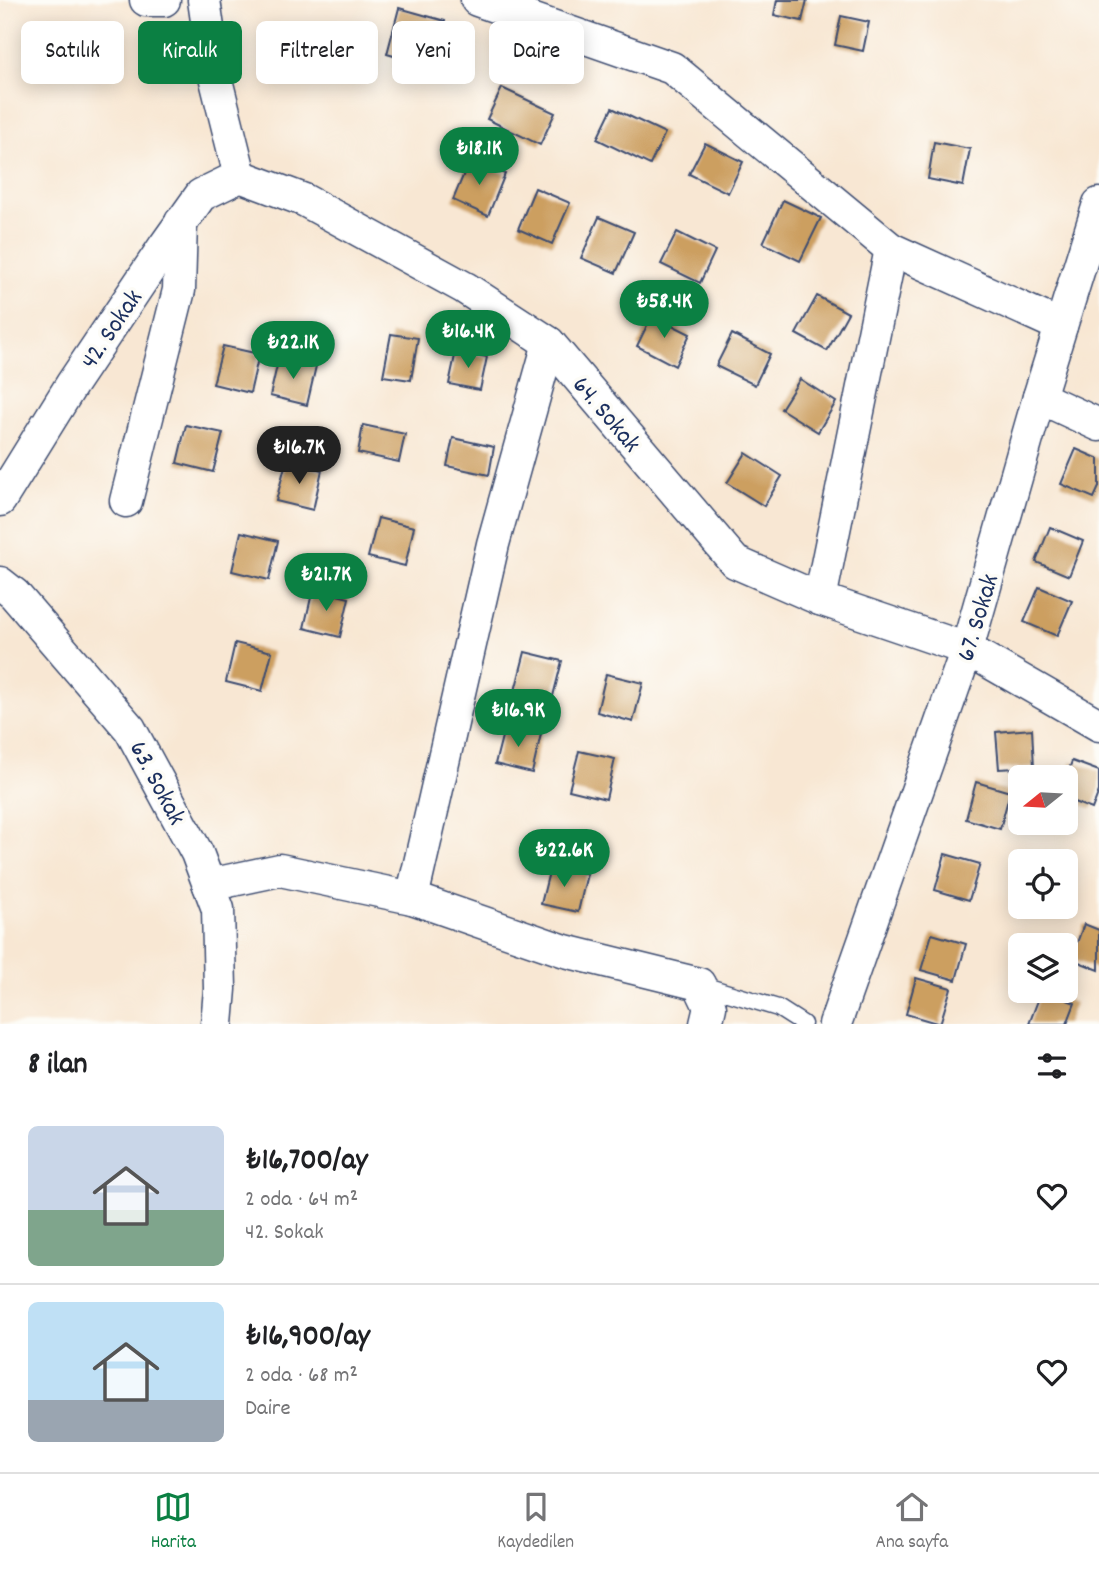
<!DOCTYPE html>
<html lang="tr">
<head>
<meta charset="utf-8">
<style>
  :root { --surface:#fff; --page:#f2f2f2; --text:#202124; --muted:#757577; --line:#e0e0e0; --accent:#0b8043 }
  body { margin:0; font-family:Dekko,sans-serif; background:var(--page); color:var(--text); height:100vh; display:flex; flex-direction:column; font-size:26px; white-space:nowrap }
  * { box-sizing:border-box; margin:0 }
  p { font-size:23px; color:var(--muted) }
  .icon { flex:none; width:38px; height:38px; fill:none; stroke:currentColor; stroke-width:2; stroke-linecap:round; stroke-linejoin:round }
  .map { position:relative; height:1024px; overflow:hidden }
  .sheet { display:flex; flex-direction:column; background:var(--surface); flex:1 }
  .sheet>* { flex:none }
  .top-card { position:absolute; left:21px; top:21px; width:700px; height:63px; display:flex; gap:14px }
  .needle { width:46px; rotate:252deg }
  .buttons { position:absolute; left:1008px; top:765px; display:grid; gap:14px }
  .buttons a { display:grid; place-items:center; width:70px; height:70px; border-radius:10px; background:var(--surface); box-shadow:0 4px 18px #0003; font-size:35px }
  .price { position:absolute; translate:-50% -60px; padding:0 16px; border-radius:24px; background:var(--accent); color:#fff; font-size:23px; line-height:46px; filter:drop-shadow(0 2px 4px #0008) }
  .price::after { content:''; position:absolute; left:50%; top:42px; width:21px; height:16px; margin-left:-10px; background:inherit; clip-path:polygon(0 0,100% 0,50% 100%) }
  .price.on { background:#222; color:#fff }
  ul { padding:0; list-style:none }
  li { display:flex; align-items:center; gap:21px; height:175px; padding:0 28px }
  li+li { border-top:2px solid var(--line) }
  li span { display:grid; place-items:center; flex:none; width:196px; height:140px; border-radius:10px; color:#555 }
  li>.icon { margin-inline-start:auto }
  span .icon { width:84px; height:84px; fill:#fffc; stroke-width:1 }
  li b { font-size:30px }
  h2 { display:flex; justify-content:space-between; align-items:center; height:84px; padding:0 28px; font-size:30px }
  .pill { padding:0 24px; border-radius:10px; background:var(--surface); box-shadow:0 4px 18px #0003; font-size:24px; line-height:63px }
  .pill.on { background:var(--accent); color:#fff }
  .tabs { display:flex; justify-content:space-around; align-items:center; height:98px; border-top:2px solid var(--line); background:var(--surface); font-size:19px; color:var(--muted) }
  .tabs a { display:grid; justify-items:center; gap:4px }
  .tabs .on { color:var(--accent) }
  .map>svg:first-child { display:block }
  .building { fill:#cc9f60 }
  .lines { fill:none; stroke-linecap:round; stroke-linejoin:round }
  .service-casing { stroke:#3c4b70; stroke-width:19 }
  .minor-casing { stroke:#3c4b70; stroke-width:35 }
  .service { stroke:#fff; stroke-width:16 }
  .minor { stroke:#fff; stroke-width:32 }
  .labels { text-anchor:middle; stroke-width:7; stroke-linejoin:round; paint-order:stroke }
  .street-label { font-size:26px; fill:#1b2f5e; stroke:#fdfcf7 }
</style>
</head>
<body>
<div class="map">
<svg width="1099" height="1024" viewBox="0 0 1099 1024">
  <rect width="100%" height="100%" fill="#fdfcf7"/>
  <filter id="ink" filterUnits="userSpaceOnUse"><feTurbulence type="fractalNoise" baseFrequency=".0143" numOctaves="2"/><feDisplacementMap in="SourceGraphic" scale="14" xChannelSelector="R" yChannelSelector="G"/><feConvolveMatrix kernelMatrix="1 2 1 2 8 2 1 2 1" color-interpolation-filters="sRGB"/></filter>
  <filter id="wash" filterUnits="userSpaceOnUse"><feTurbulence type="fractalNoise" baseFrequency=".00686" numOctaves="4" result="noise"/><feDisplacementMap in="SourceGraphic" scale="28" xChannelSelector="R" yChannelSelector="G"/><feGaussianBlur stdDeviation="1.57" result="paint"/><feColorMatrix in="noise" values="0 0 0 0 0 0 0 0 0 0 0 0 0 0 0 0 0 1.4 0 .05"/><feComposite in="paint" operator="in"/></filter>
  <g filter="url(#wash)">
    <rect width="100%" height="100%" fill="#f8e7d3"/>
    <g id="blocks">
      <g class="building">
        <path d="M 777,0 L 807,0 L 802,21 L 774,15 Z"/>
        <path d="M 399,8 L 445,21 L 432,67 L 387,54 Z"/>
        <path d="M 841,16 L 869,22 L 863,51 L 835,45 Z"/>
        <path d="M 502,88 L 555,113 L 540,145 L 487,119 Z"/>
        <path d="M 612,108 L 665,133 L 650,165 L 597,139 Z"/>
        <path d="M 934,142 L 970,149 L 963,186 L 928,179 Z"/>
        <path d="M 705,143 L 743,162 L 728,193 L 689,174 Z"/>
        <path d="M 470,159 L 505,174 L 488,216 L 453,200 Z"/>
        <path d="M 535,188 L 570,203 L 552,244 L 518,229 Z"/>
        <path d="M 783,200 L 821,218 L 800,261 L 763,243 Z"/>
        <path d="M 599,217 L 634,232 L 616,273 L 581,258 Z"/>
        <path d="M 677,232 L 715,251 L 700,283 L 661,264 Z"/>
        <path d="M 817,296 L 848,313 L 827,351 L 796,334 Z"/>
        <path d="M 652,315 L 690,334 L 675,366 L 637,346 Z"/>
        <path d="M 391,334 L 418,338 L 411,380 L 383,376 Z"/>
        <path d="M 732,334 L 770,354 L 755,385 L 716,366 Z"/>
        <path d="M 223,346 L 259,354 L 250,393 L 213,384 Z"/>
        <path d="M 456,351 L 487,357 L 480,390 L 449,384 Z"/>
        <path d="M 279,357 L 316,366 L 307,405 L 270,396 Z"/>
        <path d="M 800,379 L 836,402 L 818,432 L 781,409 Z"/>
        <path d="M 186,425 L 223,433 L 213,472 L 177,463 Z"/>
        <path d="M 363,425 L 405,434 L 399,462 L 358,453 Z"/>
        <path d="M 453,438 L 494,447 L 489,475 L 447,466 Z"/>
        <path d="M 1076,449 L 1099,459 L 1099,487 L 1094,498 L 1061,484 Z"/>
        <path d="M 746,453 L 782,476 L 764,506 L 727,483 Z"/>
        <path d="M 286,462 L 322,470 L 313,510 L 276,501 Z"/>
        <path d="M 378,518 L 414,527 L 405,566 L 368,557 Z"/>
        <path d="M 1050,527 L 1083,541 L 1069,576 L 1036,562 Z"/>
        <path d="M 241,532 L 278,541 L 269,580 L 232,571 Z"/>
        <path d="M 1039,587 L 1072,601 L 1057,636 L 1024,622 Z"/>
        <path d="M 313,589 L 349,598 L 340,637 L 304,628 Z"/>
        <path d="M 235,643 L 272,652 L 262,691 L 226,682 Z"/>
        <path d="M 525,652 L 562,661 L 552,700 L 515,691 Z"/>
        <path d="M 606,674 L 643,683 L 633,722 L 597,712 Z"/>
        <path d="M 505,725 L 541,734 L 532,773 L 495,764 Z"/>
        <path d="M 1032,729 L 1034,767 L 999,769 L 996,732 Z"/>
        <path d="M 579,751 L 615,759 L 606,799 L 569,790 Z"/>
        <path d="M 1072,761 L 1099,771 L 1099,791 L 1092,809 L 1066,799 L 1066,778 Z"/>
        <path d="M 976,782 L 1010,792 L 1000,829 L 966,819 Z"/>
        <path d="M 945,854 L 980,864 L 969,900 L 935,890 Z"/>
        <path d="M 551,864 L 587,874 L 578,912 L 541,904 Z"/>
        <path d="M 1084,924 L 1099,930 L 1099,970 L 1071,959 Z"/>
        <path d="M 932,934 L 966,944 L 956,980 L 921,970 Z"/>
        <path d="M 916,978 L 951,988 L 940,1024 L 906,1014 Z"/>
        <path d="M 1042,990 L 1075,1003 L 1067,1024 L 1029,1024 Z"/>
      </g>
    </g>
  </g>
  <g filter="url(#ink)">
    <use href="#blocks" fill-opacity="0" stroke="#3c4b70" stroke-width="2"/>
    <g class="lines">
      <defs>
        <path id="service" d="M 702,985 L 778,1008 L 803,1024"/>
        <g id="minor">
          <path d="M 146,0 L 164,0"/>
          <path d="M 204,0 L 215,76 L 240,176"/>
          <path d="M 477,0 L 672,68 L 891,249 L 1061,326"/>
          <path d="M 240,176 L 304,200 L 465,288 L 549,343 L 735,562 L 820,599 L 967,649 L 1099,725"/>
          <path d="M 1039,397 L 1099,425"/>
          <path d="M 0,500 L 72,384 L 164,247 L 201,195 L 240,176"/>
          <path d="M 126,501 L 179,290 L 181,222"/>
          <path d="M 0,583 L 14,594 L 130,729 L 197,853 L 218,909 L 220,989 L 217,1024"/>
          <path d="M 820,599 L 891,249"/>
          <path d="M 209,885 L 280,870 L 412,898 L 565,951 L 699,984 L 710,1007 L 706,1024"/>
          <path d="M 412,898 L 493,544 L 549,343"/>
          <path d="M 835,1024 L 967,649 L 1039,397 L 1099,204"/>
        </g>
      </defs>
      <use href="#service" class="service-casing"/>
      <use href="#minor" class="minor-casing"/>
      <use href="#service" class="service"/>
      <use href="#minor" class="minor"/>
    </g>
  </g>
  <g class="labels">
    <g class="street-label">
      <text transform="translate(110 328) rotate(-56)" y="9">42. Sokak</text>
      <text transform="translate(608 413) rotate(50)" y="9">64. Sokak</text>
      <text transform="translate(976 617) rotate(-73)" y="9">67. Sokak</text>
      <text transform="translate(159 782) rotate(62)" y="9">63. Sokak</text>
    </g>
  </g>
</svg>
<div class="buttons">
<a><svg class="needle" viewBox="-14 -14 28 28"><path d="M0-13l5 13h-10z" fill="#e53935"/><path d="M0 13l5-13h-10z" fill="#757577"/></svg></a>
<a><svg class="icon" aria-label="locate" viewBox="0 0 24 24"><circle cx="12" cy="12" r="6"/><path d="M12 2v4M12 18v4M2 12h4M18 12h4"/></svg></a>
<a><svg class="icon" aria-label="layers" viewBox="0 0 24 24"><path d="M12 4l9 5-9 5-9-5zM3 14l9 5 9-5"/></svg></a>
</div>
<b class="price" style="left:479px;top:187px">₺18.1K</b>
<b class="price" style="left:664px;top:340px">₺58.4K</b>
<b class="price" style="left:468px;top:370px">₺16.4K</b>
<b class="price" style="left:293px;top:381px">₺22.1K</b>
<b class="price on" style="left:299px;top:486px">₺16.7K</b>
<b class="price" style="left:326px;top:613px">₺21.7K</b>
<b class="price" style="left:518px;top:749px">₺16.9K</b>
<b class="price" style="left:564px;top:889px">₺22.6K</b>
<div class="top-card">
<a class="pill">Satılık</a>
<a class="pill on">Kiralık</a>
<a class="pill">Filtreler</a>
<a class="pill">Yeni</a>
<a class="pill">Daire</a>
</div>
</div>
<section class="sheet">
<h2>8 ilan<svg class="icon" aria-label="filters" viewBox="0 0 24 24"><path d="M4 7h16M4 17h16"/><circle cx="9" cy="7" r="2"/><circle cx="15" cy="17" r="2"/></svg></h2>
<ul>
<li><span style="background:linear-gradient(#c9d6e8 60%,#7fa58c 0)"><svg class="icon" aria-label="home" viewBox="0 0 24 24"><path d="M3 11l9-7 9 7M6 9v11h12V9"/></svg></span><div><b>₺16,700/ay</b><p>2 oda · 64 m²</p><p>42. Sokak</p></div><svg class="icon" aria-label="heart" viewBox="0 0 24 24"><path d="M12 20l-8-8c-3-5 5-10 8-4 3-6 11-1 8 4z"/></svg></li>
<li><span style="background:linear-gradient(#bfe0f5 70%,#9aa5b1 0)"><svg class="icon" aria-label="home" viewBox="0 0 24 24"><path d="M3 11l9-7 9 7M6 9v11h12V9"/></svg></span><div><b>₺16,900/ay</b><p>2 oda · 68 m²</p><p>Daire</p></div><svg class="icon" aria-label="heart" viewBox="0 0 24 24"><path d="M12 20l-8-8c-3-5 5-10 8-4 3-6 11-1 8 4z"/></svg></li>
</ul>
</section>
<nav class="tabs">
<a class="on"><svg class="icon" aria-label="map" viewBox="0 0 24 24"><path d="M3 6l6-2 6 2 6-2v14l-6 2-6-2-6 2zM9 4v14M15 6v14"/></svg>Harita</a>
<a><svg class="icon" aria-label="saved" viewBox="0 0 24 24"><path d="M7 4h10v16l-5-4-5 4z"/></svg>Kaydedilen</a>
<a><svg class="icon" aria-label="home" viewBox="0 0 24 24"><path d="M3 11l9-7 9 7M6 9v11h12V9"/></svg>Ana sayfa</a>
</nav>
</body>
</html>
